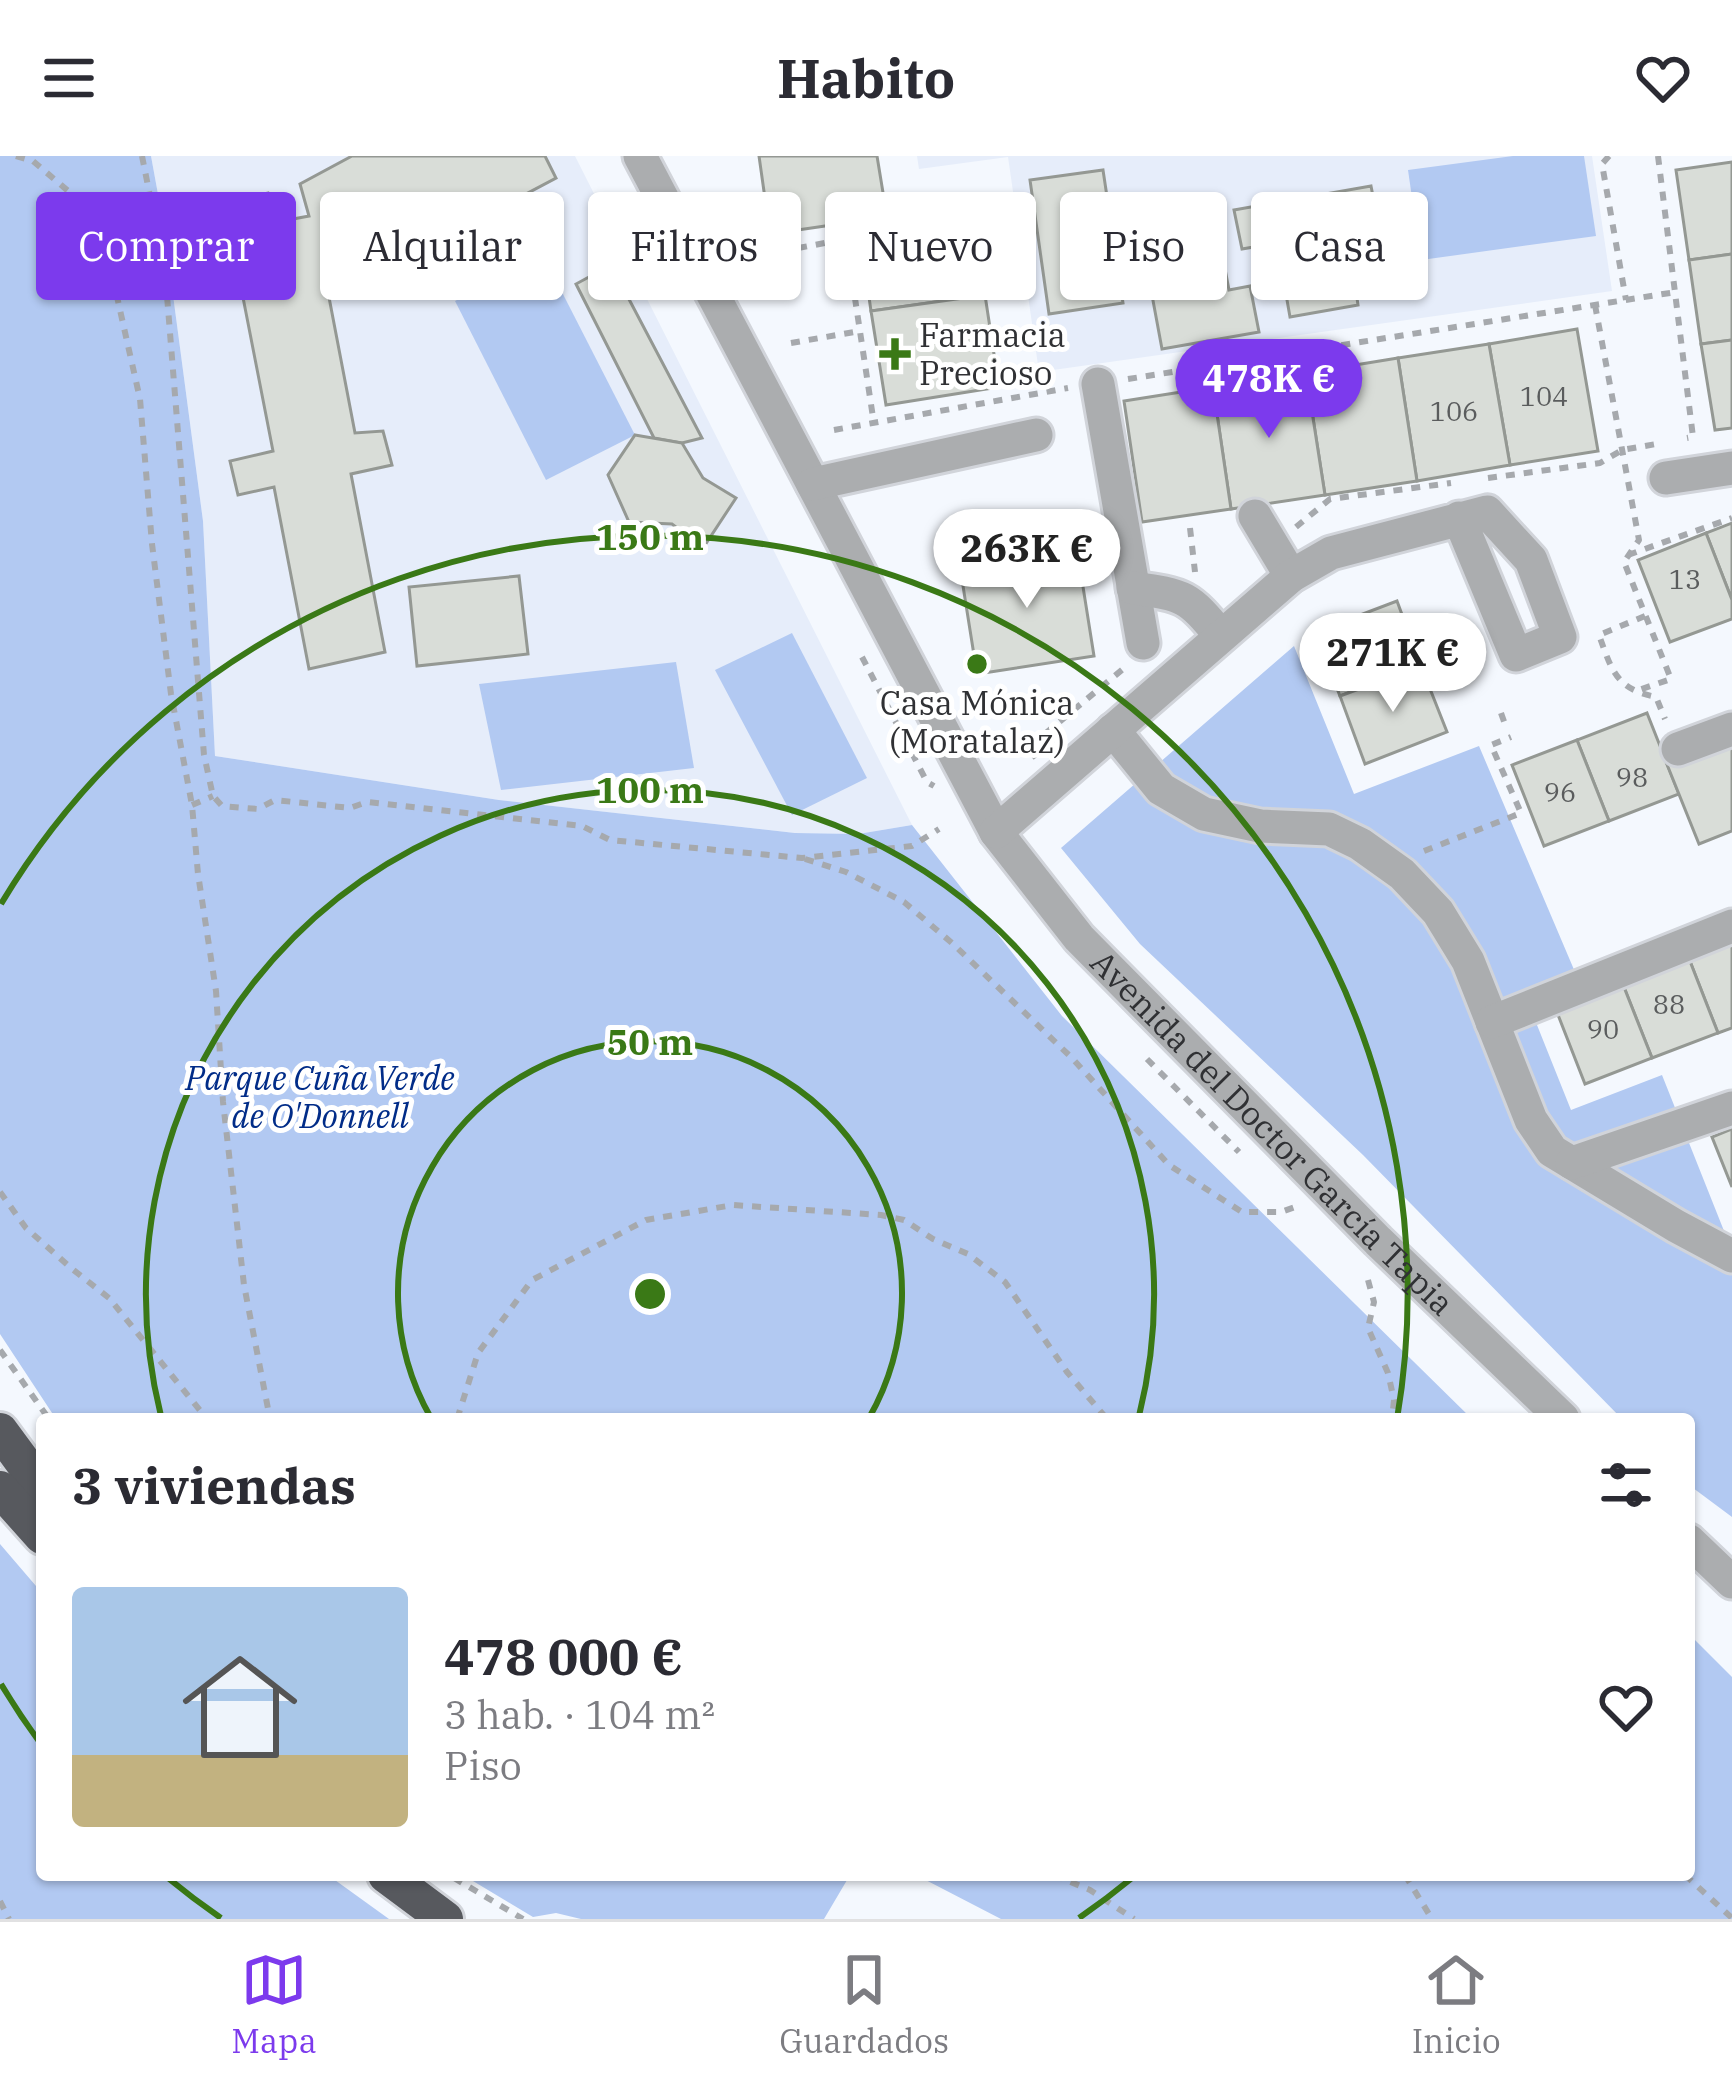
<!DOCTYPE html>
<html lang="es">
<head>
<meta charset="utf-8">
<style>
  :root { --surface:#fff; --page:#f2f2f3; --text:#2b2b33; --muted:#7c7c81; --line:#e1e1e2; --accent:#7c3aed }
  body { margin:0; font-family:"IBM Plex Serif",serif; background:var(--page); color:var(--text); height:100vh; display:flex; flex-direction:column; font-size:45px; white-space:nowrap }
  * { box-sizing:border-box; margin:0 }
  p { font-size:39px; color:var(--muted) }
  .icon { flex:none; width:66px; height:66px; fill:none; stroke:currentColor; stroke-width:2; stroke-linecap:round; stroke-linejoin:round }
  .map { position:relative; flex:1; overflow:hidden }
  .drawer { position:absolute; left:36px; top:1257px; width:1659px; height:468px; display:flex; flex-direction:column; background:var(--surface); border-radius:12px; box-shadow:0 3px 9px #0004 }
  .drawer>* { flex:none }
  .hud { position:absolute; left:36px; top:36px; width:1662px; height:108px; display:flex; gap:24px }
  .price { position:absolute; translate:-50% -102px; padding:0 27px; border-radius:42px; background:#fff; color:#222; font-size:39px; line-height:78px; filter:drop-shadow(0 3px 6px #0008) }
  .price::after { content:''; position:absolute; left:50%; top:72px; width:36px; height:27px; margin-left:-18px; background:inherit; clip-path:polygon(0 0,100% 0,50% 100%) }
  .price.selected { background:var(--accent); color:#fff }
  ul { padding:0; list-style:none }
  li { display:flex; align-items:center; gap:36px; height:300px; padding:0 36px }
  li span { display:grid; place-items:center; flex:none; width:336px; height:240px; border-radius:12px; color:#555 }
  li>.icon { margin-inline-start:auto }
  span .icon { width:144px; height:144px; fill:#fffc; stroke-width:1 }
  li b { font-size:51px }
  h2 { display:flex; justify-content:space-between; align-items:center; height:144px; padding:0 36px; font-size:51px }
  .chip { padding:0 42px; border-radius:12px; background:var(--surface); box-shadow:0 3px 9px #0004; font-size:42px; line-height:108px }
  .chip.selected { background:var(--accent); color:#fff }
  header { display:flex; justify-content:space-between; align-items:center; height:156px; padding:0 36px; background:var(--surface); font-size:54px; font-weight:800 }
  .tabs { display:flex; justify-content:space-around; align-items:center; height:168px; border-top:3px solid var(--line); background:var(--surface); font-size:33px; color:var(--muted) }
  .tabs a { display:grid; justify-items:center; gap:6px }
  .tabs .selected { color:var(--accent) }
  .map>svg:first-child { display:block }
  .built { fill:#e6edfa }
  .green { fill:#b2c9f2 }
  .building { fill:#d9ddd8; stroke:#949893; stroke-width:3 }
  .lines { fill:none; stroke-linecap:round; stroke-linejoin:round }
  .minor-casing { stroke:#d1d4da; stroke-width:39 }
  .highway-casing { stroke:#d1d4da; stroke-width:42 }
  .path { stroke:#a6a9ad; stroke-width:6; stroke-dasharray:9 9; stroke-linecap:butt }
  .minor { stroke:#abadaf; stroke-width:33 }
  .highway { stroke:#57595e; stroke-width:36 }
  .ring { fill:none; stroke:#3a7916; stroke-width:6 }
  .poi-dot { fill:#3a7916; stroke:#fff; stroke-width:4.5 }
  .labels { text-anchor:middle; stroke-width:10; stroke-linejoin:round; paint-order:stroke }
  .number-label { font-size:27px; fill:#5a5c5d }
  .poi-label { font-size:33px; fill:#303134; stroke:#fff; text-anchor:start }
  .park-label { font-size:33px; font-style:italic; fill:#012c88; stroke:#fff }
  .street-label { font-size:33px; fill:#303134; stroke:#fff }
  .centre { fill:#3a7916; stroke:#fff; stroke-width:6 }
  .ring-label { font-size:36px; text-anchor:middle; font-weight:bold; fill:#3a7916; stroke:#fff; stroke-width:10; stroke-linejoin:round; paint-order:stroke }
</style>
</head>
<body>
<header><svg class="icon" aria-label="menu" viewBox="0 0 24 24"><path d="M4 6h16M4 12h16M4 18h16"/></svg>Habito<svg class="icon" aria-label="heart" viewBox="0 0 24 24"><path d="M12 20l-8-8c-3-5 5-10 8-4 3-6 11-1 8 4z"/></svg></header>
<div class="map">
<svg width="1732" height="1763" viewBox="0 0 1732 1763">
  <rect width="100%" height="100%" fill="#f4f8fe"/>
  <g class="built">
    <path d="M 151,0 L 575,0 L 912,669 L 858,678 L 795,677 L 499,644 L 215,600 L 203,365 L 164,71 Z"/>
    <path d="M 917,0 L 1592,0 L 1612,135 L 1039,216 L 1008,1 L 919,13 Z"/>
  </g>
  <g class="green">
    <path d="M 0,0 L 151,0 L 164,71 L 203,365 L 215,600 L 499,644 L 795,677 L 858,678 L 912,669 L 1062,860 L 1472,1263 L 56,1263 L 0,1178 Z"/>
    <path d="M 1513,0 L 1584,0 L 1596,80 L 1421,104 L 1408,14 Z"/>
    <path d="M 544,101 L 635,279 L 546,324 L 455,145 Z"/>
    <path d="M 792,477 L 867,622 L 792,659 L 715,514 Z"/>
    <path d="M 1294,490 L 1354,638 L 1479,590 L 1575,816 L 1525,839 L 1571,954 L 1662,919 L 1732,1095 L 1732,1361 L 1689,1329 L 1689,1263 L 1622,1263 L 1363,999 L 1140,788 L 1061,692 Z"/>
    <path d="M 676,506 L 694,612 L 501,634 L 479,528 Z"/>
    <path d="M 0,1388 L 42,1437 L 42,1719 L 328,1719 L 389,1763 L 0,1763 Z"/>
    <path d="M 1689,1478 L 1732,1521 L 1732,1763 L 1001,1763 L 916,1719 L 1689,1719 Z"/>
    <path d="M 463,1719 L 850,1719 L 824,1763 L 581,1763 L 556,1757 L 533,1761 Z"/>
  </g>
  <g class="building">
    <path d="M 352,0 L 545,0 L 556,22 L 364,124 L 353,101 L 323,110 L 355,277 L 383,275 L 392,309 L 351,318 L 385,496 L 309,513 L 274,331 L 238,339 L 230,305 L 273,295 L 231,80 L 252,71 L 243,43 L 268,37 L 277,66 L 309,60 L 300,28 Z"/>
    <path d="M 759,0 L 877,0 L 887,61 L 770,78 Z"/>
    <path d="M 1732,6 L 1732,98 L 1689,104 L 1676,14 Z"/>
    <path d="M 1103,14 L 1123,147 L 1049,158 L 1030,24 Z"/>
    <path d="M 1371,30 L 1378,66 L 1365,69 L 1375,124 L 1355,128 L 1358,149 L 1290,161 L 1277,87 L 1242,93 L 1234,54 Z"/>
    <path d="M 972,49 L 985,139 L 871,155 L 858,65 Z"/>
    <path d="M 1214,55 L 1229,134 L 1250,130 L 1259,176 L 1162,193 L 1139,69 Z"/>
    <path d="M 1732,98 L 1732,184 L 1701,188 L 1689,104 Z"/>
    <path d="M 611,109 L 702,282 L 682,287 L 654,282 L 576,128 Z"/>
    <path d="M 985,139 L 999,231 L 886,249 L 871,155 Z"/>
    <path d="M 1577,173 L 1598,295 L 1510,309 L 1489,188 Z"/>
    <path d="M 1732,184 L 1732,272 L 1715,274 L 1701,188 Z"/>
    <path d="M 1489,188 L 1510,309 L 1417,325 L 1398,202 Z"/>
    <path d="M 1398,202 L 1417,325 L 1325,339 L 1306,217 Z"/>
    <path d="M 1306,217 L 1325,339 L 1231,353 L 1213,231 Z"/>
    <path d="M 1213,231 L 1231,353 L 1142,366 L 1124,245 Z"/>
    <path d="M 635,279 L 682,287 L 703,322 L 736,342 L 703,392 L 672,368 L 629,366 L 608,319 Z"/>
    <path d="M 1732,367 L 1732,444 L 1706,377 Z"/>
    <path d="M 1706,377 L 1732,444 L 1732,463 L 1670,486 L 1638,404 Z"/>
    <path d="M 1077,393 L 1094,500 L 977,518 L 960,411 Z"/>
    <path d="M 519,420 L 528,498 L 417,510 L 409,431 Z"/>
    <path d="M 1397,445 L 1421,510 L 1340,540 L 1315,476 Z"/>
    <path d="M 1421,510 L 1447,576 L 1365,608 L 1340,540 Z"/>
    <path d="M 1647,557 L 1679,638 L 1609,665 L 1577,584 Z"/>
    <path d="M 1732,581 L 1732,675 L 1699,688 L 1666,606 Z"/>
    <path d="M 1577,584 L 1609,665 L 1544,690 L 1512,609 Z"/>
    <path d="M 1732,777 L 1732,872 L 1718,877 L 1686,795 Z"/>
    <path d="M 1686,795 L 1718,877 L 1652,902 L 1620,821 Z"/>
    <path d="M 1620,821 L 1652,902 L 1585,928 L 1553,846 Z"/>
    <path d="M 1732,973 L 1732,1031 L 1712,981 Z"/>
  </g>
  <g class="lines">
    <defs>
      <g id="minor">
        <path id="s1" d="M 640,0 L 996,676 L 1079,782 L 1378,1085 L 1563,1263"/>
        <path d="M 1098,228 L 1143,487"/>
        <path d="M 1666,322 L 1732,312"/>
        <path d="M 813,328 L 1036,279"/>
        <path d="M 1255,360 L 1291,420"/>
        <path d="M 1133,432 C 1185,439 1188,440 1221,480"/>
        <path d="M 1113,574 L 1161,633 L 1204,658 L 1260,670 L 1329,673 L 1360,688 L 1402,718 L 1438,756 L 1468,805 L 1531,964 L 1552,995 L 1676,1070 L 1732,1100"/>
        <path d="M 1678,593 L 1732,573"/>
        <path d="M 996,676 L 1291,420 L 1331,397 L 1487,356 L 1531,404 L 1560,481 L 1516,499 L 1459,362"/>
        <path d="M 1492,866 L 1732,770"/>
        <path d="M 1572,1007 L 1732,952"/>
        <path d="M 1689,1385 L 1732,1426"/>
      </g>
      <g id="highway">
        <path d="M 0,1275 L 42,1332"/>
        <path d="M 0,1333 L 42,1380"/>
        <path d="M 386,1719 L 445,1763"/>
      </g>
    </defs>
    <use href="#minor" class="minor-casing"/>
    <use href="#highway" class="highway-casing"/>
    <g class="path">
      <path d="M 16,0 L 33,5 L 74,40 L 92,65 L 111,114 L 140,243 L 152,388 L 171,538 L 192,649 L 198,718 L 216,835 L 223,946 L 244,1129 L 270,1263"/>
      <path d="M 142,0 L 165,115 L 204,599 L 213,640 L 222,650 L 258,653 L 275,644 L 350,652 L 367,646 L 582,670 L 610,684 L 802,702 L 912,690 L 939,673"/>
      <path d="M 1609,0 L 1602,8 L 1626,144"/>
      <path d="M 1658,0 L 1693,281 L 1687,282"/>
      <path d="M 84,49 L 162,113"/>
      <path d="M 745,102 L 846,83 L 874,268"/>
      <path d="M 1595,149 L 1639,384 L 1624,406 L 1671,523 L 1633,536"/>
      <path d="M 791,187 L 860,175"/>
      <path d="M 1128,223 L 1676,136"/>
      <path d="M 834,274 L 1068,232"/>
      <path d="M 1488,322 L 1600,307 L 1622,294 L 1656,288"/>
      <path d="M 1296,371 L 1330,343 L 1451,327"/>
      <path d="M 1190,372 L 1195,416"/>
      <path d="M 1628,399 L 1732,362"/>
      <path d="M 1645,460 L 1599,479 C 1612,515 1616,533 1656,541 L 1665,563"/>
      <path d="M 862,501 L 927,626 L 934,630"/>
      <path d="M 1501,557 L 1506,571"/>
      <path d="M 1036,602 L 1028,592 L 1123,513"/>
      <path d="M 192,649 L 213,640"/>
      <path d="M 1424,695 L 1521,657 L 1491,589 L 1511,581"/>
      <path d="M 805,703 L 846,716 L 904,746 L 952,787 L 1072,902 L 1169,1009 L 1242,1056 L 1281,1056 L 1295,1051"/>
      <path d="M 1147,903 L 1239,996"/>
      <path d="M 0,1036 L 26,1072 L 71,1112 L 109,1142 L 207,1263"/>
      <path d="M 1368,1124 L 1374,1146 L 1368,1172 L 1388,1217 L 1394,1244 L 1392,1263"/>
      <path d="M 0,1194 L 49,1263"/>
      <path d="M 460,1263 L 459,1257 L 478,1197 L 532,1124 L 646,1064 L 733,1049 L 881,1059 L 904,1064 L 933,1083 L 968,1098 L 1005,1126 L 1067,1216 L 1107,1263"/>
      <path d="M 1054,1719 L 1090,1734 L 1134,1763"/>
      <path d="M 1405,1719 L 1432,1763"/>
      <path d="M 1685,1719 L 1732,1762"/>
      <path d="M 454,1722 L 523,1763"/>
      <path d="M 0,1745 L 9,1763"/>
    </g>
    <use href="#minor" class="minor"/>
    <use href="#highway" class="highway"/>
  </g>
  <g class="ring">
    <path d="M431 1262A252 252 0 1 1 869 1262"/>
    <path d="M161 1260A504 504 0 1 1 1139 1260"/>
    <path d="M1132 1722A757 757 0 0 1 1079 1762M221 1762A757 757 0 0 1 168 1722M41 1588A757 757 0 0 1 1 1528M1 748A757 757 0 0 1 1397 1263"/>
  </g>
  <g class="poi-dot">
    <path d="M889 180h12v12h12v12h-12v12h-12v-12h-12v-12h12z"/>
    <circle cx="977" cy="508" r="12"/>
  </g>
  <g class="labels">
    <g class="number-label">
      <text x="1544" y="250">104</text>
      <text x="1454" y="265">106</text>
      <text x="1685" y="433">13</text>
      <text x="1632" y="631">98</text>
      <text x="1560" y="646">96</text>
      <text x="1669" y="858">88</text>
      <text x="1603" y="883">90</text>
    </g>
    <g class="poi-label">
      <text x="919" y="191">Farmacia<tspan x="919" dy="38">Precioso</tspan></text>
      <text x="977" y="559" text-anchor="middle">Casa Mónica<tspan x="977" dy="38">(Moratalaz)</tspan></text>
    </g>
    <g class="park-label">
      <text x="320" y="934">Parque Cuña Verde<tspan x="320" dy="38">de O'Donnell</tspan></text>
    </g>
    <g class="street-label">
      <text dy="12" stroke="none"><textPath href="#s1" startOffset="1173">Avenida del Doctor García Tapia</textPath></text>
    </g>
  </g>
  <circle cx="650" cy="1138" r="18" class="centre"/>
  <g class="ring-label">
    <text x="650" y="394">150 m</text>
    <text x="650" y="647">100 m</text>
    <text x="650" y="899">50 m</text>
  </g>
</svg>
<b class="price selected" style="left:1269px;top:285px">478K €</b>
<b class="price" style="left:1027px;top:455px">263K €</b>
<b class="price" style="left:1393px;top:559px">271K €</b>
<div class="hud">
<a class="chip selected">Comprar</a>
<a class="chip">Alquilar</a>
<a class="chip">Filtros</a>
<a class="chip">Nuevo</a>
<a class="chip">Piso</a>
<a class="chip">Casa</a>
</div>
<section class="drawer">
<h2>3 viviendas<svg class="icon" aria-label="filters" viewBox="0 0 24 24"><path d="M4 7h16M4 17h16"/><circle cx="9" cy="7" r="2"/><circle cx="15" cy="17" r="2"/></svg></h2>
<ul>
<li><span style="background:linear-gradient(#a9c7e8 70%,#c2b280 0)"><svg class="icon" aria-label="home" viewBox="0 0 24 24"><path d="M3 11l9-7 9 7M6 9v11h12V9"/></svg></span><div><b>478 000 €</b><p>3 hab. · 104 m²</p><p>Piso</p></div><svg class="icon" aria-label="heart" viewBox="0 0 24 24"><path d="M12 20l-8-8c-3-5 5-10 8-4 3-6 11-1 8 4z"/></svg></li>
</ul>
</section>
</div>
<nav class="tabs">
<a class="selected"><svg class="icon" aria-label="map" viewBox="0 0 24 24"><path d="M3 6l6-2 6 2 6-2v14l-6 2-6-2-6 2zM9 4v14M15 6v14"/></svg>Mapa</a>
<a><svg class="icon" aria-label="saved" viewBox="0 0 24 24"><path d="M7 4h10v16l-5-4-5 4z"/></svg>Guardados</a>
<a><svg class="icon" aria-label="home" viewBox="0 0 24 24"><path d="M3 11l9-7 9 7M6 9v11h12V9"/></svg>Inicio</a>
</nav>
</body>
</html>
